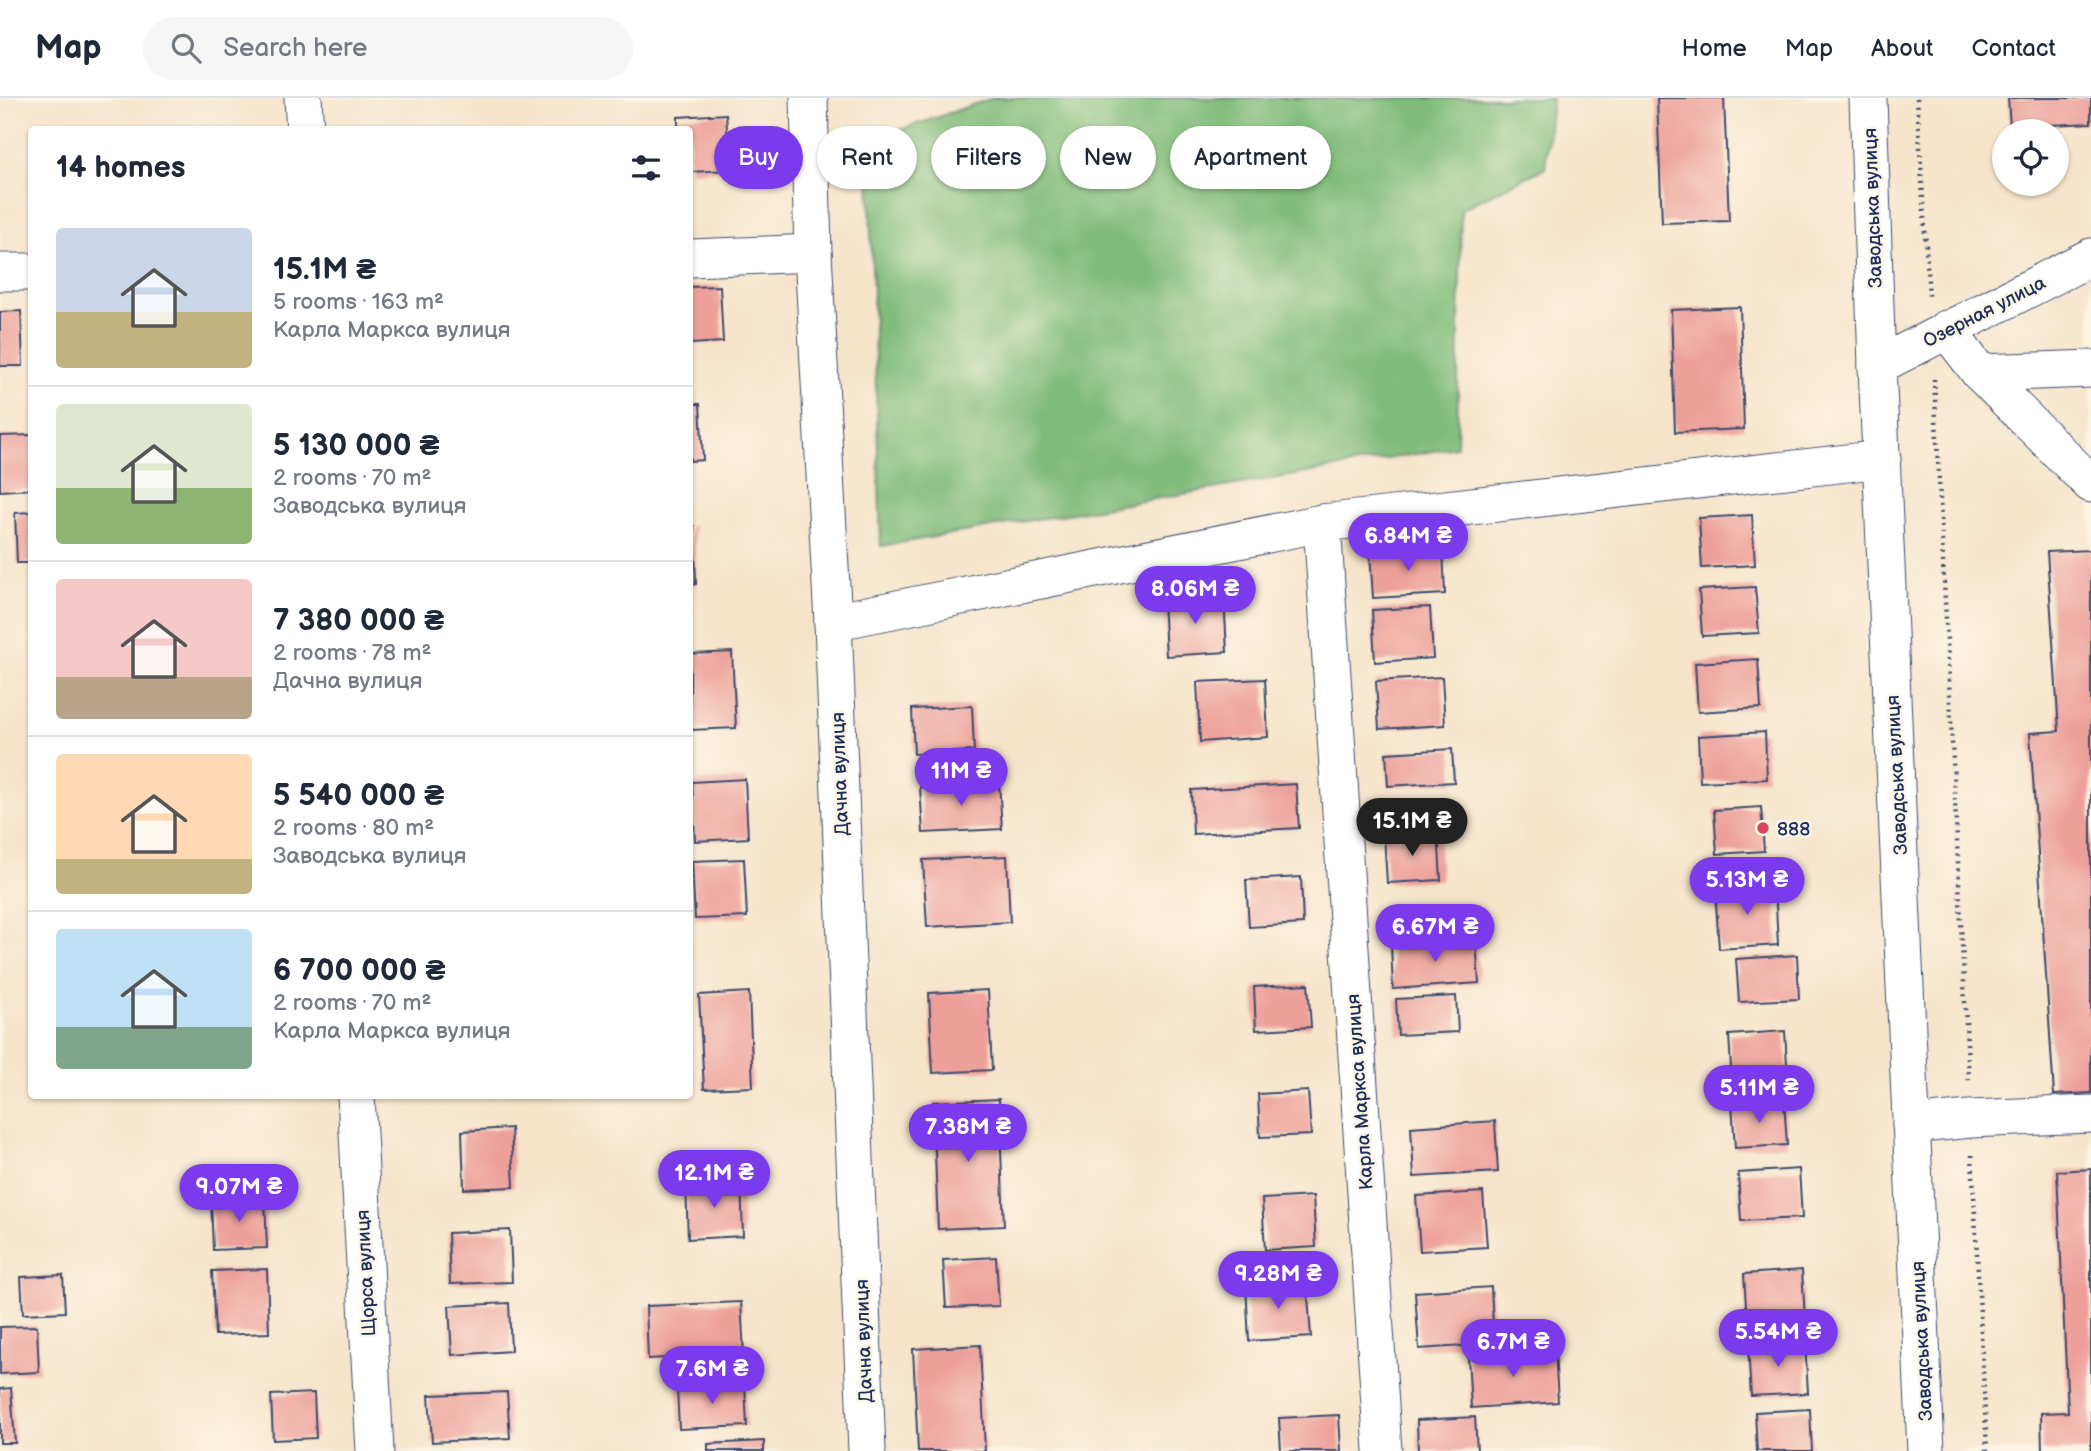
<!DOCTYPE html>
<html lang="en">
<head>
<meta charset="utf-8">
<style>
  :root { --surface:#fff; --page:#f6f6f7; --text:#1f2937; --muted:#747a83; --line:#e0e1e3; --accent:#7c3aed }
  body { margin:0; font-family:"Balsamiq Sans",sans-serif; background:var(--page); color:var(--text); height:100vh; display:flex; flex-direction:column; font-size:26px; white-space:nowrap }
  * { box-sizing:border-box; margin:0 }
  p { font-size:23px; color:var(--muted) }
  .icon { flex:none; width:38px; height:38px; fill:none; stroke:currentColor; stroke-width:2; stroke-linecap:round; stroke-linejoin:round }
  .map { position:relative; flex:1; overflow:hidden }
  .panel { position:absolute; left:28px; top:28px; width:665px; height:973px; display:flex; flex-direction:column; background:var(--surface); border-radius:7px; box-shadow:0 2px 5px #0004 }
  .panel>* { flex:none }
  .guide { position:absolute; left:714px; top:28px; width:665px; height:63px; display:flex; gap:14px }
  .fabs { position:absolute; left:1992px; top:21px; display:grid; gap:14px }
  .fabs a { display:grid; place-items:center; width:77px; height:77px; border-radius:50%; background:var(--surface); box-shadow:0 2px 5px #0004; font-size:35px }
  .price { position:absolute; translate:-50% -60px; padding:0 16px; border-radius:24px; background:var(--accent); color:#fff; font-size:23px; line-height:46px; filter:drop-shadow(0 2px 4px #0008) }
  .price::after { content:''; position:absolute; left:50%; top:42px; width:21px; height:16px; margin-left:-10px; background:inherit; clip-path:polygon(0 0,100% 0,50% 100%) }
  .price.on { background:#222; color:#fff }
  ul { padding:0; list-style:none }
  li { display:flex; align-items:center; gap:21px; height:175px; padding:0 28px }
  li+li { border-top:2px solid var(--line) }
  li span { display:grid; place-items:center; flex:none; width:196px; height:140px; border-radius:7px; color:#555 }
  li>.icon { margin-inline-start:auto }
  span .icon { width:84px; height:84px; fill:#fffc; stroke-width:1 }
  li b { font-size:30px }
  h2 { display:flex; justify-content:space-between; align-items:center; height:84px; padding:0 28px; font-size:30px }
  .pill { padding:0 24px; border-radius:32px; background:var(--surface); box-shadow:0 2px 5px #0004; font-size:24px; line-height:63px }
  .pill.on { background:var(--accent); color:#fff }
  header { display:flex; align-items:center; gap:42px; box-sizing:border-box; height:98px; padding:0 35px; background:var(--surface); border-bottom:2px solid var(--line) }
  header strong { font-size:33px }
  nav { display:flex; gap:38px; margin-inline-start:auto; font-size:24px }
  .search { width:490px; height:63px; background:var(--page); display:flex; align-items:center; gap:18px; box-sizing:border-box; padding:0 24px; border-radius:38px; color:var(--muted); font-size:26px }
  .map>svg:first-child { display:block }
  .forest { fill:#80bc7a; stroke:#4e766c; stroke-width:2 }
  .building { fill:#eda09a }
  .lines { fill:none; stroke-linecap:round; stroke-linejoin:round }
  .minor-casing { stroke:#3c4a6e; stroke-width:39 }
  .path { stroke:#3c4a6e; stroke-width:4.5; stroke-dasharray:2 5; stroke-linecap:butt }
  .minor { stroke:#fff; stroke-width:37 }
  .poi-dot { fill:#d1495b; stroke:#fcf5e5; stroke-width:2.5 }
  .labels { text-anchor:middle; stroke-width:5; stroke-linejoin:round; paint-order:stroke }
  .street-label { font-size:19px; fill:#1b2f5e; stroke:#fcf5e5 }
  .poi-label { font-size:19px; fill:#1b2f5e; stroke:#fcf5e5; text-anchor:start }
</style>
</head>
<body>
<header>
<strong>Map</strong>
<div class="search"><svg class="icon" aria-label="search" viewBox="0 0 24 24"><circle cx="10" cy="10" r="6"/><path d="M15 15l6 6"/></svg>Search here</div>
<nav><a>Home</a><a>Map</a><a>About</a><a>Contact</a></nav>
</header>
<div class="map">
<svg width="2091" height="1353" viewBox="0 0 2091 1353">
  <rect width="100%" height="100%" fill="#fcf5e5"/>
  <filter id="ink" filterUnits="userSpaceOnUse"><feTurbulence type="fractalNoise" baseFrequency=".0143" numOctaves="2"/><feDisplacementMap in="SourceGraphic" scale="14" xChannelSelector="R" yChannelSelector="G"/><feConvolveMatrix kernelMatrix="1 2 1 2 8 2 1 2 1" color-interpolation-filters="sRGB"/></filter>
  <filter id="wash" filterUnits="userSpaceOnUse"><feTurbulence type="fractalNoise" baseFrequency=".00686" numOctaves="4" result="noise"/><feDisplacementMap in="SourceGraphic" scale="28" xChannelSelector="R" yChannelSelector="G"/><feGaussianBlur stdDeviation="1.57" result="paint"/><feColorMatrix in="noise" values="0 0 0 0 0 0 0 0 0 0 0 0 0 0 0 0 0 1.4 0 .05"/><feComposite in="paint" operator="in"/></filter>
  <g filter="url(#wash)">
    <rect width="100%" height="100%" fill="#f6e4ca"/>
    <path class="forest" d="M 993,0 L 1552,0 L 1545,70 L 1461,111 L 1457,349 L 881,448 L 868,43 Z"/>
    <g id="blocks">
      <g class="building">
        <path d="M 1657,0 L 1724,0 L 1729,123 L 1662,125 Z"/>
        <path d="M 2008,0 L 2091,0 L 2091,25 L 2010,29 Z"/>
        <path d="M 726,16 L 730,72 L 690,74 L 690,32 L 678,32 L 678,19 Z"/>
        <path d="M 720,188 L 723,244 L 690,246 L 690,189 Z"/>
        <path d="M 1740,209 L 1744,331 L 1675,334 L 1671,212 Z"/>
        <path d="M 21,213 L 23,268 L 0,268 L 0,214 Z"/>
        <path d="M 690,306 L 700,306 L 703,362 L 690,363 Z"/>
        <path d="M 32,337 L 32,391 L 0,393 L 0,338 Z"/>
        <path d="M 32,414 L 32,465 L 17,465 L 15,415 Z"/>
        <path d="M 1752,417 L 1755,467 L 1702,470 L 1699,420 Z"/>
        <path d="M 690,428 L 694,428 L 696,486 L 690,487 Z"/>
        <path d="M 1443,450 L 1445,496 L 1373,500 L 1370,454 Z"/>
        <path d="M 2091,452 L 2091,995 L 2054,997 L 2030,635 L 2059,633 L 2047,454 Z"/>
        <path d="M 1755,489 L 1759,535 L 1702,538 L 1699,492 Z"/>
        <path d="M 1224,498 L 1227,554 L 1166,558 L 1163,501 Z"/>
        <path d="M 1430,509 L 1433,560 L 1375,564 L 1372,512 Z"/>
        <path d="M 732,554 L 736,630 L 690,632 L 690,556 Z"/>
        <path d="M 1758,561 L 1761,610 L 1698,614 L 1695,565 Z"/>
        <path d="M 1442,579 L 1445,627 L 1379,631 L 1376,583 Z"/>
        <path d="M 1265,581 L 1268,639 L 1200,644 L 1197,584 Z"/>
        <path d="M 972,608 L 974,653 L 914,656 L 912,611 Z"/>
        <path d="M 1765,634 L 1767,681 L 1700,684 L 1698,638 Z"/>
        <path d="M 1452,651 L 1454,684 L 1388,688 L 1386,655 Z"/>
        <path d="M 745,681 L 748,740 L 695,743 L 692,684 Z"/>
        <path d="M 999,685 L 1002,731 L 923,735 L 920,689 Z"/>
        <path d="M 1296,686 L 1299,730 L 1193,736 L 1191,692 Z"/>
        <path d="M 1761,709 L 1764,753 L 1717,756 L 1714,712 Z"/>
        <path d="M 1438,734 L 1441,782 L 1387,785 L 1384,737 Z"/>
        <path d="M 1007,758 L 1010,824 L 927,829 L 923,762 Z"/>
        <path d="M 744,761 L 747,819 L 695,821 L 692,763 Z"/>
        <path d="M 1301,779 L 1303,826 L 1249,829 L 1246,782 Z"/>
        <path d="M 1775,787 L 1778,847 L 1719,851 L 1715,790 Z"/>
        <path d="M 1476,842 L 1479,885 L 1393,891 L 1391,847 Z"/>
        <path d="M 1797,857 L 1799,901 L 1739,904 L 1736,861 Z"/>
        <path d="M 1308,886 L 1311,929 L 1256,932 L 1254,889 Z"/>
        <path d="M 988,892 L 992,972 L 933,975 L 929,895 Z"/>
        <path d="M 749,894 L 753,989 L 704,991 L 699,897 Z"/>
        <path d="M 1456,898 L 1458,934 L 1398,937 L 1396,901 Z"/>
        <path d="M 1785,933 L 1788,983 L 1732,987 L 1729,937 Z"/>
        <path d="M 1308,993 L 1311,1037 L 1260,1039 L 1258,996 Z"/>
        <path d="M 999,1001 L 1004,1128 L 938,1131 L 933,1004 Z"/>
        <path d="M 1784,1003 L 1787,1047 L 1735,1050 L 1732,1006 Z"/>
        <path d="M 1495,1023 L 1498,1074 L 1414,1079 L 1411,1029 Z"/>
        <path d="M 511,1030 L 514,1089 L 464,1091 L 462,1033 Z"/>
        <path d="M 1799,1071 L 1802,1120 L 1741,1123 L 1738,1075 Z"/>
        <path d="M 2091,1071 L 2091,1353 L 2042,1353 L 2041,1315 L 2068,1314 L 2057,1073 Z"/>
        <path d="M 741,1083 L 743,1138 L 688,1141 L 686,1086 Z"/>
        <path d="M 1483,1094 L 1487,1149 L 1420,1153 L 1416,1098 Z"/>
        <path d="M 1313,1098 L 1316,1149 L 1265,1152 L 1262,1101 Z"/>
        <path d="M 265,1100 L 267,1150 L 213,1152 L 211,1102 Z"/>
        <path d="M 510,1132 L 512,1184 L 450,1186 L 448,1135 Z"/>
        <path d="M 996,1159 L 999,1208 L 946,1210 L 943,1162 Z"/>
        <path d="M 267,1171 L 269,1235 L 215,1237 L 212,1173 Z"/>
        <path d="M 1802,1172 L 1805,1220 L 1747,1224 L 1744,1176 Z"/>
        <path d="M 63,1177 L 65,1214 L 23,1216 L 21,1179 Z"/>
        <path d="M 1307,1184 L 1311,1239 L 1249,1243 L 1246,1187 Z"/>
        <path d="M 1491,1189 L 1494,1246 L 1419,1251 L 1415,1194 Z"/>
        <path d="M 741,1204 L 744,1256 L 648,1261 L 646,1208 Z"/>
        <path d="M 509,1205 L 511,1253 L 452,1257 L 449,1208 Z"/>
        <path d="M 37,1228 L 39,1274 L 0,1276 L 0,1229 Z"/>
        <path d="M 1805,1244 L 1808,1295 L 1751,1298 L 1748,1248 Z"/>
        <path d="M 980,1247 L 985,1353 L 918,1353 L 913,1251 Z"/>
        <path d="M 1555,1252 L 1558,1304 L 1471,1310 L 1468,1258 Z"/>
        <path d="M 745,1286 L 747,1328 L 679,1331 L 677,1289 Z"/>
        <path d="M 11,1290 L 15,1345 L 0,1345 L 0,1291 Z"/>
        <path d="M 507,1294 L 510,1340 L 432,1344 L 429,1297 Z"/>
        <path d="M 314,1295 L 316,1340 L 273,1342 L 271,1297 Z"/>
        <path d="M 1810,1311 L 1812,1353 L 1757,1353 L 1755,1314 Z"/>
        <path d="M 1339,1317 L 1341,1353 L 1281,1353 L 1279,1320 Z"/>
        <path d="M 1475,1319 L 1477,1353 L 1418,1353 L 1417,1322 Z"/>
        <path d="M 764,1343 L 764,1353 L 708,1353 L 708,1346 Z"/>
      </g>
    </g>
  </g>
  <g filter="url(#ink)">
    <use href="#blocks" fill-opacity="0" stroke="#3c4a6e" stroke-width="2"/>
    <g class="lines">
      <defs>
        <g id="minor">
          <path d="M 303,0 L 305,32"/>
          <path d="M 809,0 L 813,155 L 833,524 L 867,1353"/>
          <path d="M 1868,0 L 1877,268 L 1926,1353"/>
          <path d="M 690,160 L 813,155"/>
          <path d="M 0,174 L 32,174"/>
          <path d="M 1946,231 L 1980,275 L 2091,386"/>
          <path d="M 1877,268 L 2091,159"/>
          <path d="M 1980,275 L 2091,271"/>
          <path d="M 1322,425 L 1383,1353"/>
          <path d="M 833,524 L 1322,425 L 1882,361"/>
          <path d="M 356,998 L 375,1353"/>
          <path d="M 1911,1027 L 1970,1021 L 2091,1016"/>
        </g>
      </defs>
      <use href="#minor" class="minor-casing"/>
      <g class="path">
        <path d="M 1917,0 L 1929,199"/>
        <path d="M 1934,281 L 1969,985"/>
        <path d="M 1972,1057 L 1987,1353"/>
      </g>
      <use href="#minor" class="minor"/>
    </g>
  </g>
  <circle class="poi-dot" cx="1763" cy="730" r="7"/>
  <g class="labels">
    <g class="street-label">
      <text transform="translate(1872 110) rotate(-92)" y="7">Заводська вулиця</text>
      <text transform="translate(1984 213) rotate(-27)" y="7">Озерная улица</text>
      <text transform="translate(839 676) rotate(-92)" y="7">Дачна вулиця</text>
      <text transform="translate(1896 677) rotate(-93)" y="7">Заводська вулиця</text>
      <text transform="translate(1359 994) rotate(-94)" y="7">Карла Маркса вулиця</text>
      <text transform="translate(365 1175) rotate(-93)" y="7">Щорса вулиця</text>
      <text transform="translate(863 1243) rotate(-92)" y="7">Дачна вулиця</text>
      <text transform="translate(1921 1243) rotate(-93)" y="7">Заводська вулиця</text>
    </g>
    <g class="poi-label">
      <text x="1777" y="737">888</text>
    </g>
  </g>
</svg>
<div class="fabs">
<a><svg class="icon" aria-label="locate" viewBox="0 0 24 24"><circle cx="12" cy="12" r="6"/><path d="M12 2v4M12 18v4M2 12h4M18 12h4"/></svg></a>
</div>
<b class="price" style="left:1408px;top:475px">6.84M ₴</b>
<b class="price" style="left:1195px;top:528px">8.06M ₴</b>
<b class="price" style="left:961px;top:710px">11M ₴</b>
<b class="price on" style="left:1412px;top:760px">15.1M ₴</b>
<b class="price" style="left:1747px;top:819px">5.13M ₴</b>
<b class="price" style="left:1435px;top:866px">6.67M ₴</b>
<b class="price" style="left:1759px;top:1027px">5.11M ₴</b>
<b class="price" style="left:968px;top:1066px">7.38M ₴</b>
<b class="price" style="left:714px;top:1112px">12.1M ₴</b>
<b class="price" style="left:239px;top:1126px">9.07M ₴</b>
<b class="price" style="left:1278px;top:1213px">9.28M ₴</b>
<b class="price" style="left:1778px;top:1271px">5.54M ₴</b>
<b class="price" style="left:1513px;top:1281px">6.7M ₴</b>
<b class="price" style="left:712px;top:1308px">7.6M ₴</b>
<div class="guide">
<a class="pill on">Buy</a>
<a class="pill">Rent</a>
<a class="pill">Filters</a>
<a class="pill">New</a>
<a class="pill">Apartment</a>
</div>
<section class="panel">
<h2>14 homes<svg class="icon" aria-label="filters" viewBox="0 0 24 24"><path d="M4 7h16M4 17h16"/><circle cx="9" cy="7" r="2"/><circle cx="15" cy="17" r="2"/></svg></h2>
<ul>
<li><span style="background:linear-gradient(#c9d6e8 60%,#c2b280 0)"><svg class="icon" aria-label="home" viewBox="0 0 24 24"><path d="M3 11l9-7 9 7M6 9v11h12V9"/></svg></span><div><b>15.1M ₴</b><p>5 rooms · 163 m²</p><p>Карла Маркса вулиця</p></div></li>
<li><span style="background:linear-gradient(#dfe7d0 60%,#8fb573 0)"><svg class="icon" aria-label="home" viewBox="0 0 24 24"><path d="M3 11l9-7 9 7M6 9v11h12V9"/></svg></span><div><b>5 130 000 ₴</b><p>2 rooms · 70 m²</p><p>Заводська вулиця</p></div></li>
<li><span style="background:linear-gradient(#f6c9c9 70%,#b9a48a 0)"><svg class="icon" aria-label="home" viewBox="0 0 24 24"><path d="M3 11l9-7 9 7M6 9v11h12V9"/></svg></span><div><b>7 380 000 ₴</b><p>2 rooms · 78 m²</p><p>Дачна вулиця</p></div></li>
<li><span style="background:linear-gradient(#ffd9b3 75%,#c2b280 0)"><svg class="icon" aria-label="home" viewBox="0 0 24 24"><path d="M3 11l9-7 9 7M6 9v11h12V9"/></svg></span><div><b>5 540 000 ₴</b><p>2 rooms · 80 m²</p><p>Заводська вулиця</p></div></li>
<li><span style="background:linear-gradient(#bfe0f5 70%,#7fa58c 0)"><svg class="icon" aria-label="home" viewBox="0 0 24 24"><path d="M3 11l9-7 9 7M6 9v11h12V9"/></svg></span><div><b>6 700 000 ₴</b><p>2 rooms · 70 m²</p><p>Карла Маркса вулиця</p></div></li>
</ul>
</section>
</div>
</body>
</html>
